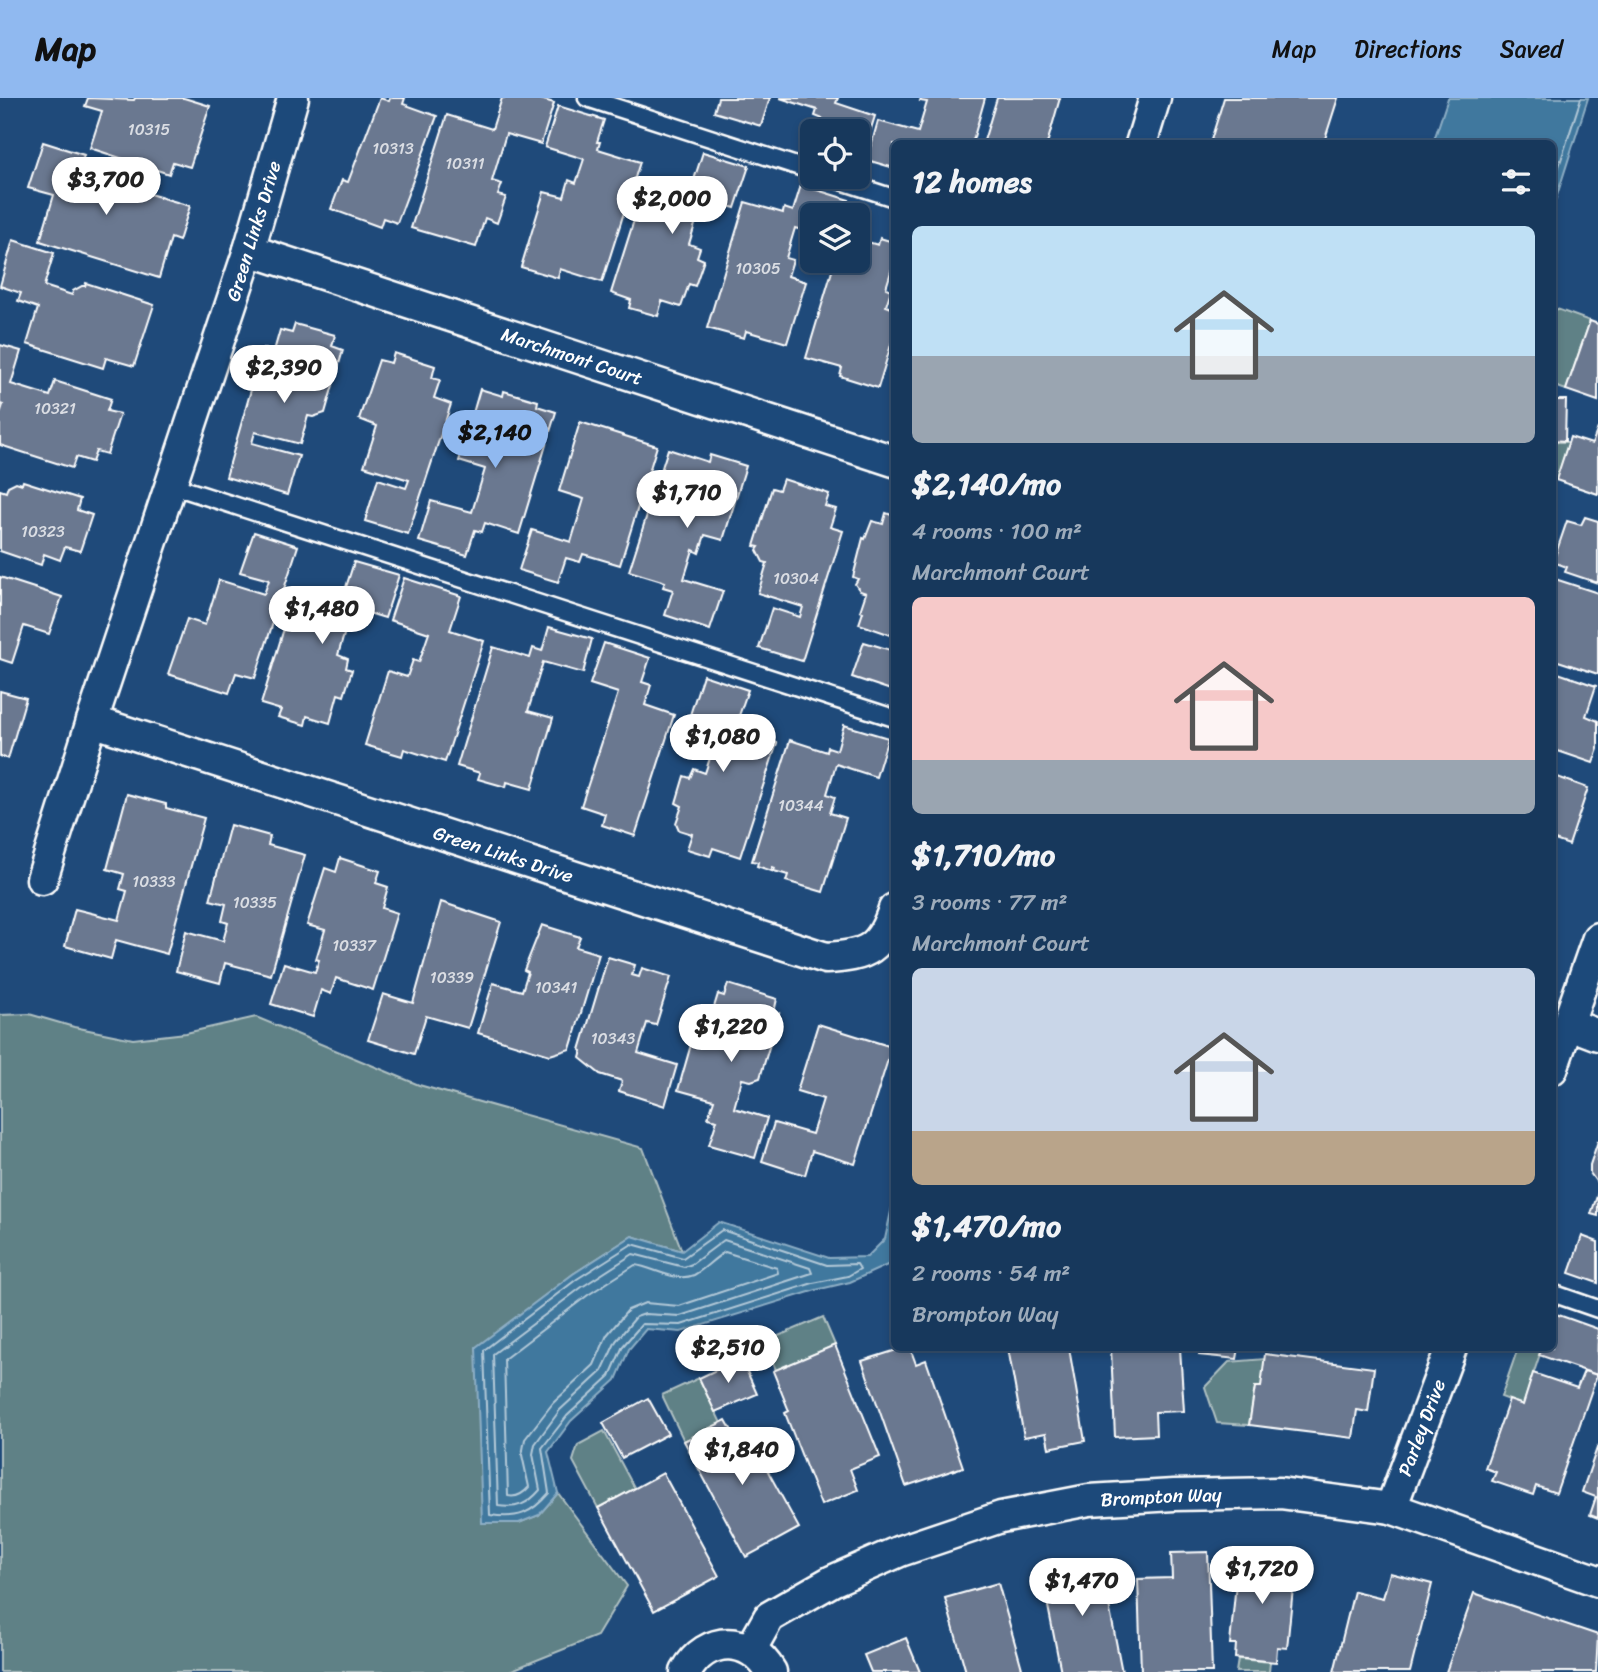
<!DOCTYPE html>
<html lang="en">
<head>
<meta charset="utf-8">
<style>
  :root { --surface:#17385c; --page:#244365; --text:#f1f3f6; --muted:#9eacbb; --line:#365272; --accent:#90b9f0 }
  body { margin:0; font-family:Sriracha,sans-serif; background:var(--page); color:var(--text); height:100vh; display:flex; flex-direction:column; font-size:26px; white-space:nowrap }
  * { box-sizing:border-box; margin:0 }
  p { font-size:23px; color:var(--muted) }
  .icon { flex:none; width:38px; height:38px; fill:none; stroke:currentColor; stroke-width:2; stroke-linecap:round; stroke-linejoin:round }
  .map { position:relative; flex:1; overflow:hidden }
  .side { position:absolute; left:891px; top:42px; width:665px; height:1211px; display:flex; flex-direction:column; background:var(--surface); border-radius:10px; box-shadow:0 4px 10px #0003,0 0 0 2px var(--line) }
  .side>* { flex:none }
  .controls { position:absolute; left:800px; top:21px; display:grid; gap:14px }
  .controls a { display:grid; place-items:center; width:70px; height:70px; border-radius:10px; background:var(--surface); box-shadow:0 4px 10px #0003,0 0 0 2px var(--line); font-size:35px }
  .price { position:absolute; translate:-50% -60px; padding:0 16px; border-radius:24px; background:#fff; color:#222; font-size:23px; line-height:46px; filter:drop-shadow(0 2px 4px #0008) }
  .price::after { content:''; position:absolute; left:50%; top:42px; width:21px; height:16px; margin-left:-10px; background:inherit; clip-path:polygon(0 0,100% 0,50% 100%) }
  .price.current { background:var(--accent); color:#111 }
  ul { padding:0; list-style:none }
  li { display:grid; align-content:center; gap:14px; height:371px; padding:0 21px }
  li span { display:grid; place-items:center; height:217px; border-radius:10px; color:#555 }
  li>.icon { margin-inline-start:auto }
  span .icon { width:126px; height:126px; fill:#fffc; stroke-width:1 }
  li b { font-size:30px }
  h2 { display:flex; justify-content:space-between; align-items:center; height:84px; padding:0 21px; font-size:30px }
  header { display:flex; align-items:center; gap:42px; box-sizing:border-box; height:98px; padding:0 35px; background:var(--accent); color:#111 }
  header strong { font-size:33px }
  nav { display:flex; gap:38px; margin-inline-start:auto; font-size:24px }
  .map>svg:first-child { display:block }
  .green { fill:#5f8186; stroke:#afc0c2; stroke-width:2 }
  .water { fill:#41789e; stroke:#8daec5; stroke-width:2 }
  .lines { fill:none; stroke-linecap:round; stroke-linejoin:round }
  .shore { stroke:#b3c9d8; stroke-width:2 }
  .building { fill:#6b7890; stroke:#fff; stroke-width:2 }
  .lane-casing { stroke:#fff; stroke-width:21 }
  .street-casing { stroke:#fff; stroke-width:35 }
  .lane { stroke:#1f4a7a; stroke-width:16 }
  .street { stroke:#1f4a7a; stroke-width:30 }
  .labels { text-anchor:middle; stroke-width:7; stroke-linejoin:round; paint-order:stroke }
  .number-label { font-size:16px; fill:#dadde3 }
  .street-label { font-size:19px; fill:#fff; stroke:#1f4a7a }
</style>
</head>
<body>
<header>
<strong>Map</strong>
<nav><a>Map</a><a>Directions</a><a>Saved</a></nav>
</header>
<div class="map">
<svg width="1598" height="1574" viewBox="0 0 1598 1574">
  <rect width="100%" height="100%" fill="#1f4a7a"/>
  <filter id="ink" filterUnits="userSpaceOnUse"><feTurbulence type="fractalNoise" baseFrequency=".0143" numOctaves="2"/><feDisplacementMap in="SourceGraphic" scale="14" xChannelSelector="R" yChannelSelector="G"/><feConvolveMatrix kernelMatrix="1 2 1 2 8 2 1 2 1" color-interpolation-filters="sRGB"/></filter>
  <g filter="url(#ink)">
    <g class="green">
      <path d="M 1554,210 L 1590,223 L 1566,292 L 1552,287 Z"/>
      <path d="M 1552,344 L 1569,344 L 1556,382 L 1552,381 Z"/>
      <path d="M 29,916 L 74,929 L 133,941 L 186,935 L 256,919 L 419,987 L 643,1050 L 682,1153 L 632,1138 L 573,1176 L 476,1250 L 519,1425 L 539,1417 L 558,1395 L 627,1488 L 597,1538 L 507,1574 L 0,1574 L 0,917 Z"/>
      <path d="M 823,1219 L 835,1247 L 776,1272 L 764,1244 Z"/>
      <path d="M 1518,1250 L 1542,1250 L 1523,1307 L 1501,1299 Z"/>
      <path d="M 1265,1261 L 1261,1289 L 1255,1289 L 1249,1327 L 1217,1325 L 1205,1289 L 1229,1264 Z"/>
      <path d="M 699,1280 L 721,1325 L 684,1343 L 662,1297 Z"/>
      <path d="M 604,1333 L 635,1391 L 598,1410 L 573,1363 L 578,1347 Z"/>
      <path d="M 1238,1561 L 1270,1564 L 1269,1574 L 1236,1574 Z"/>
    </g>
    <g class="water">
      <path d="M 1448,0 L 1588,0 L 1552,113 L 1552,46 L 1433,45 Z"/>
      <path d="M 894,1100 L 894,1164 L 850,1184 L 816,1192 L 681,1234 L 646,1231 L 629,1251 L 616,1282 L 571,1323 L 548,1354 L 558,1395 L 539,1417 L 519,1425 L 482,1425 L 476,1249 L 573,1176 L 632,1138 L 682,1153 L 719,1124 L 829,1160 L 867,1159 L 885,1141 Z"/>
    </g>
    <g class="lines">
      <g class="shore">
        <path d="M 1552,90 L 1581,0"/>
        <path d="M 722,1132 L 827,1167 L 857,1166 L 860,1171 L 848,1178 L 813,1185 L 681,1227 L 642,1226 L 623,1248 L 610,1278 L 567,1318 L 542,1350 L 549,1395 C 531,1416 518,1421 490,1417 L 484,1252 L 577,1181 L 632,1146 L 683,1160 Z"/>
        <path d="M 724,1142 L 810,1170 L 812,1175 L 680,1218 L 645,1216 L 636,1219 L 616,1243 L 602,1273 L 560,1312 L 535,1346 L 533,1356 L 540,1392 C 528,1406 517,1411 498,1408 L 493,1256 L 582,1189 L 633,1156 L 684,1169 L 692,1166 Z"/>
        <path d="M 725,1154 L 777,1170 L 778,1175 L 679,1208 L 645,1205 L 628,1212 L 607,1237 L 594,1267 L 553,1305 L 525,1341 L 522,1357 L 529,1389 C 524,1395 517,1400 508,1398 L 504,1261 L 588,1197 L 635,1167 C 653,1169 675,1185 694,1177 C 705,1171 714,1160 725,1154 Z"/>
      </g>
    </g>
    <g class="building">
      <path d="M 88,0 L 134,2 L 135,0 L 184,0 L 210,8 L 190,69 L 173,64 L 169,76 L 90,50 L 102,13 L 85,8 Z"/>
      <path d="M 380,0 L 389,3 L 390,0 L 405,0 L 403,6 L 437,18 L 397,125 L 383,120 L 380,129 L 331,111 L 342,82 L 348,84 Z"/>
      <path d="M 502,0 L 537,0 L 554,5 L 541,46 L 506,36 L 492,83 L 502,86 L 498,97 L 506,99 L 497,125 L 485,120 L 476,149 L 411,130 L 447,17 L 492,31 Z"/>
      <path d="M 718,0 L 770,0 L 761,28 L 714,14 Z"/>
      <path d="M 780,0 L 838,0 L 836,5 L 875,18 L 862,59 L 858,57 L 858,33 L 819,33 L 823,21 L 815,18 L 817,12 Z"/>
      <path d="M 921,0 L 985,0 L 972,46 L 894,46 L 894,70 L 867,62 L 878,23 L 918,34 L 927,4 L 920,3 Z"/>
      <path d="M 997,0 L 1060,0 L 1047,46 L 983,46 Z"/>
      <path d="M 1224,0 L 1338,0 L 1324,44 L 1328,46 L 1223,46 L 1211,42 Z"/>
      <path d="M 558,8 L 604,22 L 597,44 L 600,44 L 598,51 L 640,64 L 602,184 L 560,171 L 558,180 L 521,169 L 544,94 L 564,99 L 569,82 L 576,85 L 584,61 L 545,49 Z"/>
      <path d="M 43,44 L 84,57 L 72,95 L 94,102 L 95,96 L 111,101 L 116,86 L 190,108 L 179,143 L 171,140 L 159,180 L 40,143 L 54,97 L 28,90 Z"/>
      <path d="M 703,54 L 749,68 L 735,110 L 703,101 L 689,146 L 700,150 L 697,159 L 704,162 L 695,188 L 689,186 L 681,209 L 662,203 L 658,218 L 629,210 L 631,202 L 611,195 L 647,81 L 690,94 Z"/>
      <path d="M 801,87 L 849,102 L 845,117 L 812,117 L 812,135 L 795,130 L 786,160 L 793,162 L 788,178 L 806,184 L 787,245 L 746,233 L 744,240 L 707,230 L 745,104 L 783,115 L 784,110 L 793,113 Z"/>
      <path d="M 894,139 L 894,164 L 886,190 L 891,192 L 886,208 L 894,211 L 894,237 L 878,290 L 840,278 L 842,270 L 806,260 L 835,163 L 858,163 L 858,141 L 878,147 L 880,140 L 893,144 Z"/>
      <path d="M 13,142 L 54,155 L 44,188 L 72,197 L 73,193 L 82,188 L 85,188 L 86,185 L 154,207 L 134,268 L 106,260 L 103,270 L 27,246 L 38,210 L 18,203 L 21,195 L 0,188 Z"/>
      <path d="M 1590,223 L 1598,226 L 1598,303 L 1566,292 Z"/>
      <path d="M 295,226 L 335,237 L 332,248 L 343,252 L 325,315 L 313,319 L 308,318 L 300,346 L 255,334 L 252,345 L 299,358 L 287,397 L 226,379 L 263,250 L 274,253 L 280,232 L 292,235 Z"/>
      <path d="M 0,247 L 21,253 L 11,286 L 50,298 L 55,283 L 111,301 L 107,313 L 120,316 L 107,356 L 96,353 L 92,364 L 76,359 L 72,370 L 0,347 L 0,316 L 3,307 L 0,306 Z"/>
      <path d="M 394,255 L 435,268 L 432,280 L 440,282 L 434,300 L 451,306 L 408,436 L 365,423 L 378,381 L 406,390 L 409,382 L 364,368 L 377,328 L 359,321 L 379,262 L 391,265 Z"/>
      <path d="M 480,291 L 503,298 L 504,293 L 538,303 L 537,308 L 556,314 L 519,436 L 485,425 L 482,434 L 475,432 L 467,457 L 419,443 L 431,403 L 472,414 L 485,371 L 459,363 Z"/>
      <path d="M 1552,302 L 1566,302 L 1565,343 L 1552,342 Z"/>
      <path d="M 580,324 L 657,348 L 620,467 L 583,456 L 580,464 L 566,460 L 558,484 L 519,472 L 532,432 L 571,444 L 584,401 L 559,393 Z"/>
      <path d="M 1598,330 L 1598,396 L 1556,382 L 1570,339 L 1592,346 Z"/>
      <path d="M 668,351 L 708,364 L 710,357 L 746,368 L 723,442 L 705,437 L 699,455 L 693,452 L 684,481 L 723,493 L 710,532 L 665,517 L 673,492 L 663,489 L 665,484 L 629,473 Z"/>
      <path d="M 783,381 L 829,396 L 825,408 L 836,411 L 830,429 L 843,433 L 802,563 L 759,550 L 772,510 L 800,519 L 803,509 L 758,495 L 767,465 L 763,464 L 757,452 L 759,449 L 754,448 L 772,390 L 779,392 Z"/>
      <path d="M 23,383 L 80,401 L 77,412 L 92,417 L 80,453 L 65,449 L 60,462 L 44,456 L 41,467 L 0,453 L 0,392 L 6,394 L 8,388 L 16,384 L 22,386 Z"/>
      <path d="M 886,415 L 894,418 L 894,538 L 859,526 L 863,514 L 860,513 L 866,495 L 860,493 L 855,486 L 858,481 L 853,479 L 863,440 L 865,441 L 872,423 L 883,426 Z"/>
      <path d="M 1585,419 L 1598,423 L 1598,485 L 1565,474 L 1567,469 L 1553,464 L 1567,423 L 1581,427 Z"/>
      <path d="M 254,434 L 298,448 L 255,580 L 236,575 L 229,595 L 168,576 L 187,521 L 205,527 L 219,482 L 264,496 L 269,482 L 240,474 Z"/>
      <path d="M 354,464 L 399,477 L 385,520 L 352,510 L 338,557 L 348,561 L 346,570 L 352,572 L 344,598 L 338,596 L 330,625 L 307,618 L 305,627 L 278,619 L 281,612 L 261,606 L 296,491 L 341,505 Z"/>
      <path d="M 0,479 L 62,499 L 49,536 L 24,528 L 12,565 L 0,561 Z"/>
      <path d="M 404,480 L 461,498 L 450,532 L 484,543 L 445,664 L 404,651 L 402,658 L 365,647 L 388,573 L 407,579 L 413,562 L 419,564 L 429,535 L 390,522 Z"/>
      <path d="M 1552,480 L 1598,495 L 1598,576 L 1552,561 Z"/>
      <path d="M 549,529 L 592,541 L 583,575 L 543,564 L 528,613 L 553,620 L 532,691 L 507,684 L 506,689 L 478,681 L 480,675 L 457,668 L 493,549 L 530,560 L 533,550 L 542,553 Z"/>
      <path d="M 864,544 L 894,553 L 894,593 L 852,579 Z"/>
      <path d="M 604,545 L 650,560 L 642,584 L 651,587 L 645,607 L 674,617 L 635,738 L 602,727 L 605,716 L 581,708 L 618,595 L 590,586 Z"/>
      <path d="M 1552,573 L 1596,588 L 1586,618 L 1598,623 L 1598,651 L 1593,665 L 1552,651 Z"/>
      <path d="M 703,577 L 748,592 L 734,632 L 777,645 L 740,759 L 713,750 L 710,758 L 687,751 L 692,736 L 679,732 L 676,725 L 682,708 L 676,705 L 684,678 L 690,680 L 694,671 L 705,675 L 719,633 L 688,623 Z"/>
      <path d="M 0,593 L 26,600 L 8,661 L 0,658 Z"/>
      <path d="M 844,627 L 888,640 L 876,679 L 836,666 L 827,696 L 835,699 L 830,715 L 846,720 L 823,794 L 786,783 L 788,777 L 774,773 L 775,770 L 772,769 L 772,773 L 757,768 L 758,764 L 752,763 L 790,642 L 827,654 L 828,649 L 837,652 Z"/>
      <path d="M 1552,677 L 1588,690 L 1569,747 L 1552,741 Z"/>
      <path d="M 127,696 L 166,706 L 166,710 L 204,720 L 167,856 L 116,842 L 111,861 L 65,848 L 75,811 L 119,822 L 127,793 L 120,791 L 124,776 L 107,771 Z"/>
      <path d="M 230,727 L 270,738 L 268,747 L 305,757 L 271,877 L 225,865 L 220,885 L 176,873 L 186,833 L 223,843 L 228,825 L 222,823 L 226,806 L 210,802 Z"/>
      <path d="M 340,760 L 380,773 L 376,785 L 388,789 L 382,810 L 397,815 L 373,892 L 336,880 L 331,896 L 321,892 L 313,919 L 271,906 L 284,865 L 315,874 L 319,862 L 316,861 L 325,832 L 307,827 L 325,770 L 336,774 Z"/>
      <path d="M 441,804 L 501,824 L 468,930 L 426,918 L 414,956 L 368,942 L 383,896 L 413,905 Z"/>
      <path d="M 542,827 L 580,839 L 576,849 L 599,856 L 570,951 L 550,957 L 478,935 L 493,885 L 522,893 L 528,874 L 524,872 Z"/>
      <path d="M 608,859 L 635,867 L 632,877 L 639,879 L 642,870 L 671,879 L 656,927 L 647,925 L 638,955 L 677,967 L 665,1008 L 619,993 L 622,983 L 600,976 L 580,960 L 582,953 L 580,952 Z"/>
      <path d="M 728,886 L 777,901 L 774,914 L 779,915 L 760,980 L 751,983 L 742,981 L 734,1010 L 767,1020 L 755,1060 L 709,1047 L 717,1022 L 708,1020 L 714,1002 L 678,992 L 700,915 L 711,919 L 718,896 L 724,898 Z"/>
      <path d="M 818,926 L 892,949 L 855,1066 L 812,1053 L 805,1077 L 762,1063 L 774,1025 L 812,1036 L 823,1001 L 797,993 Z"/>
      <path d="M 1598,1043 L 1598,1086 L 1590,1075 L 1590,1067 Z"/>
      <path d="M 1598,1095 L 1598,1118 L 1591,1116 Z"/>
      <path d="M 1582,1138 L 1598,1144 L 1598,1185 L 1569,1175 Z"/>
      <path d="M 1553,1215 L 1598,1231 L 1597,1277 L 1539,1257 L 1542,1250 L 1552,1250 Z"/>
      <path d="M 835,1247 L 880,1359 L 850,1371 L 858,1392 L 821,1407 L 785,1315 L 789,1313 L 773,1273 Z"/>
      <path d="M 903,1250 L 910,1250 L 916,1266 L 926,1262 L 963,1369 L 906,1388 L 862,1263 Z"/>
      <path d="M 1008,1250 L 1069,1250 L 1085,1343 L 1049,1350 L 1046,1335 L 1024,1339 Z"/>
      <path d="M 1111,1250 L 1180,1250 L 1184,1313 L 1155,1314 L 1156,1337 L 1115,1339 Z"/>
      <path d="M 1200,1250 L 1239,1250 L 1237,1261 L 1199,1257 Z"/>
      <path d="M 1265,1256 L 1374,1270 L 1368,1314 L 1357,1312 L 1353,1340 L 1249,1327 L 1255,1289 L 1261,1289 Z"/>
      <path d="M 741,1260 L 757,1296 L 715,1314 L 699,1280 Z"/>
      <path d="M 1584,1273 L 1597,1277 L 1556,1395 L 1536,1388 L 1533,1397 L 1492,1383 L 1496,1374 L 1485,1370 L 1509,1302 L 1523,1307 L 1533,1275 L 1577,1290 Z"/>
      <path d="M 648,1300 L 668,1336 L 622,1360 L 603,1325 Z"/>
      <path d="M 726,1322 L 736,1340 L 747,1335 L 799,1430 L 746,1459 L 684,1343 Z"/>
      <path d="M 1598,1347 L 1598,1420 L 1590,1417 L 1596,1399 L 1582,1394 Z"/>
      <path d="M 663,1375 L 719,1478 L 654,1513 L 598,1410 Z"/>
      <path d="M 1208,1454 L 1212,1574 L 1141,1574 L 1138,1481 L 1172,1480 L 1171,1455 Z"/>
      <path d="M 1239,1454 L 1296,1460 L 1287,1550 L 1277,1549 L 1276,1564 L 1235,1560 L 1236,1546 L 1230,1546 Z"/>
      <path d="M 1100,1461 L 1122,1574 L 1061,1574 L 1041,1473 Z"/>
      <path d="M 1390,1475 L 1432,1486 L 1410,1574 L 1334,1574 L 1354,1493 L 1383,1500 Z"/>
      <path d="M 998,1485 L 1023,1574 L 966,1574 L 945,1500 Z"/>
      <path d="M 1474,1495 L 1598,1537 L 1596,1574 L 1446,1574 Z"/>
      <path d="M 906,1540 L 920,1574 L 871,1574 L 864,1557 Z"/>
    </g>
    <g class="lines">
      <defs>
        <g id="lane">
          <path d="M 587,0 L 812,73"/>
          <path d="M 829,79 L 894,100"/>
          <path d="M 171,387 L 894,620"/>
          <path d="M 1552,1195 L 1598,1211"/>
        </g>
        <g id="street">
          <path id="s1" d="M 293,0 L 249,152 L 92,623 L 826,860 C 867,858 881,851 894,811"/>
          <path d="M 1141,46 L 1155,0"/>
          <path id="s2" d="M 249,152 L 894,363"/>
          <path d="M 42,781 L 92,623"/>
          <path d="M 1569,926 L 1598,937"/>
          <path d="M 1552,971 L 1598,840"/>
          <path id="s3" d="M 1391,1410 L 1451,1250"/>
          <path id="s4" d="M 751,1551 L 769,1519 L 832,1483 L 900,1453 L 1001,1419 L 1089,1402 L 1174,1397 L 1280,1395 L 1391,1410 L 1598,1483"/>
          <path d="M 686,1574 C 706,1537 750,1537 771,1574"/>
        </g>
      </defs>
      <use href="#lane" class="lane-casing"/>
      <use href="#street" class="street-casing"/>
      <use href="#lane" class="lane"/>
      <use href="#street" class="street"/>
    </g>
  </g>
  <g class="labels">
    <g class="number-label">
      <text x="149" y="37">10315</text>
      <text x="393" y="56">10313</text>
      <text x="465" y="71">10311</text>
      <text x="758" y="176">10305</text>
      <text x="55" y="316">10321</text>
      <text x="43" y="439">10323</text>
      <text x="796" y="486">10304</text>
      <text x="801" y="713">10344</text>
      <text x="154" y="789">10333</text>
      <text x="255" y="810">10335</text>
      <text x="354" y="853">10337</text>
      <text x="452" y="885">10339</text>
      <text x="556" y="895">10341</text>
      <text x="613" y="946">10343</text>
    </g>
    <g class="street-label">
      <text transform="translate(253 133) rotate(-73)" y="7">Green Links Drive</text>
      <text dy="7" stroke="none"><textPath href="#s2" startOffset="340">Marchmont Court</textPath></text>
      <text dy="7" stroke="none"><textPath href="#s1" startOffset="1087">Green Links Drive</textPath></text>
      <text dy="7" stroke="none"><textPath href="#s3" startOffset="86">Parley Drive</textPath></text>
      <text dy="7" stroke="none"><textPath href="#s4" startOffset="452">Brompton Way</textPath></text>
    </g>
  </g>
</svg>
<div class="controls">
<a><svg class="icon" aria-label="locate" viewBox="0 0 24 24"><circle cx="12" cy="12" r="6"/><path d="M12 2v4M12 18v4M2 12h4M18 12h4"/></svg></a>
<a><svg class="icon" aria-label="layers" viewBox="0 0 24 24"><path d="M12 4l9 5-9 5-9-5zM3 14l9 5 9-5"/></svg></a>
</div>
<b class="price" style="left:106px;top:119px">$3,700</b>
<b class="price" style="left:672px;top:138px">$2,000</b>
<b class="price" style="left:284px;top:307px">$2,390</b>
<b class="price current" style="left:495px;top:372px">$2,140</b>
<b class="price" style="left:687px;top:432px">$1,710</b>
<b class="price" style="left:322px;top:548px">$1,480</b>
<b class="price" style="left:723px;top:676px">$1,080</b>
<b class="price" style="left:731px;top:966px">$1,220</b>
<b class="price" style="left:728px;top:1287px">$2,510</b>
<b class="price" style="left:742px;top:1389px">$1,840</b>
<b class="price" style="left:1262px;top:1508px">$1,720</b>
<b class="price" style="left:1082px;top:1520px">$1,470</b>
<section class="side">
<h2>12 homes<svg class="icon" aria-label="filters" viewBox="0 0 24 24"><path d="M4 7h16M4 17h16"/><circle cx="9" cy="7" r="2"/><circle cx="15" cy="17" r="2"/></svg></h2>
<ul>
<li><span style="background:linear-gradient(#bfe0f5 60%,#9aa5b1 0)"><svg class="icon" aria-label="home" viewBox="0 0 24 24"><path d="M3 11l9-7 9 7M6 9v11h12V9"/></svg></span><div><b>$2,140/mo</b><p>4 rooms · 100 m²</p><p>Marchmont Court</p></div></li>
<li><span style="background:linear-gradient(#f6c9c9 75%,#9aa5b1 0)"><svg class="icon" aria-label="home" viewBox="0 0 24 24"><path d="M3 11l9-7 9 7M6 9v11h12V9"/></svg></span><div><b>$1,710/mo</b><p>3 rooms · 77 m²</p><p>Marchmont Court</p></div></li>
<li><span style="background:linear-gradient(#c9d6e8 75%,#b9a48a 0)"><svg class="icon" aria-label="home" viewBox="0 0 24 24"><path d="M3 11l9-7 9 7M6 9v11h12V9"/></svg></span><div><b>$1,470/mo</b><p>2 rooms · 54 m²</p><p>Brompton Way</p></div></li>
</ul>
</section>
</div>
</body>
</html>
